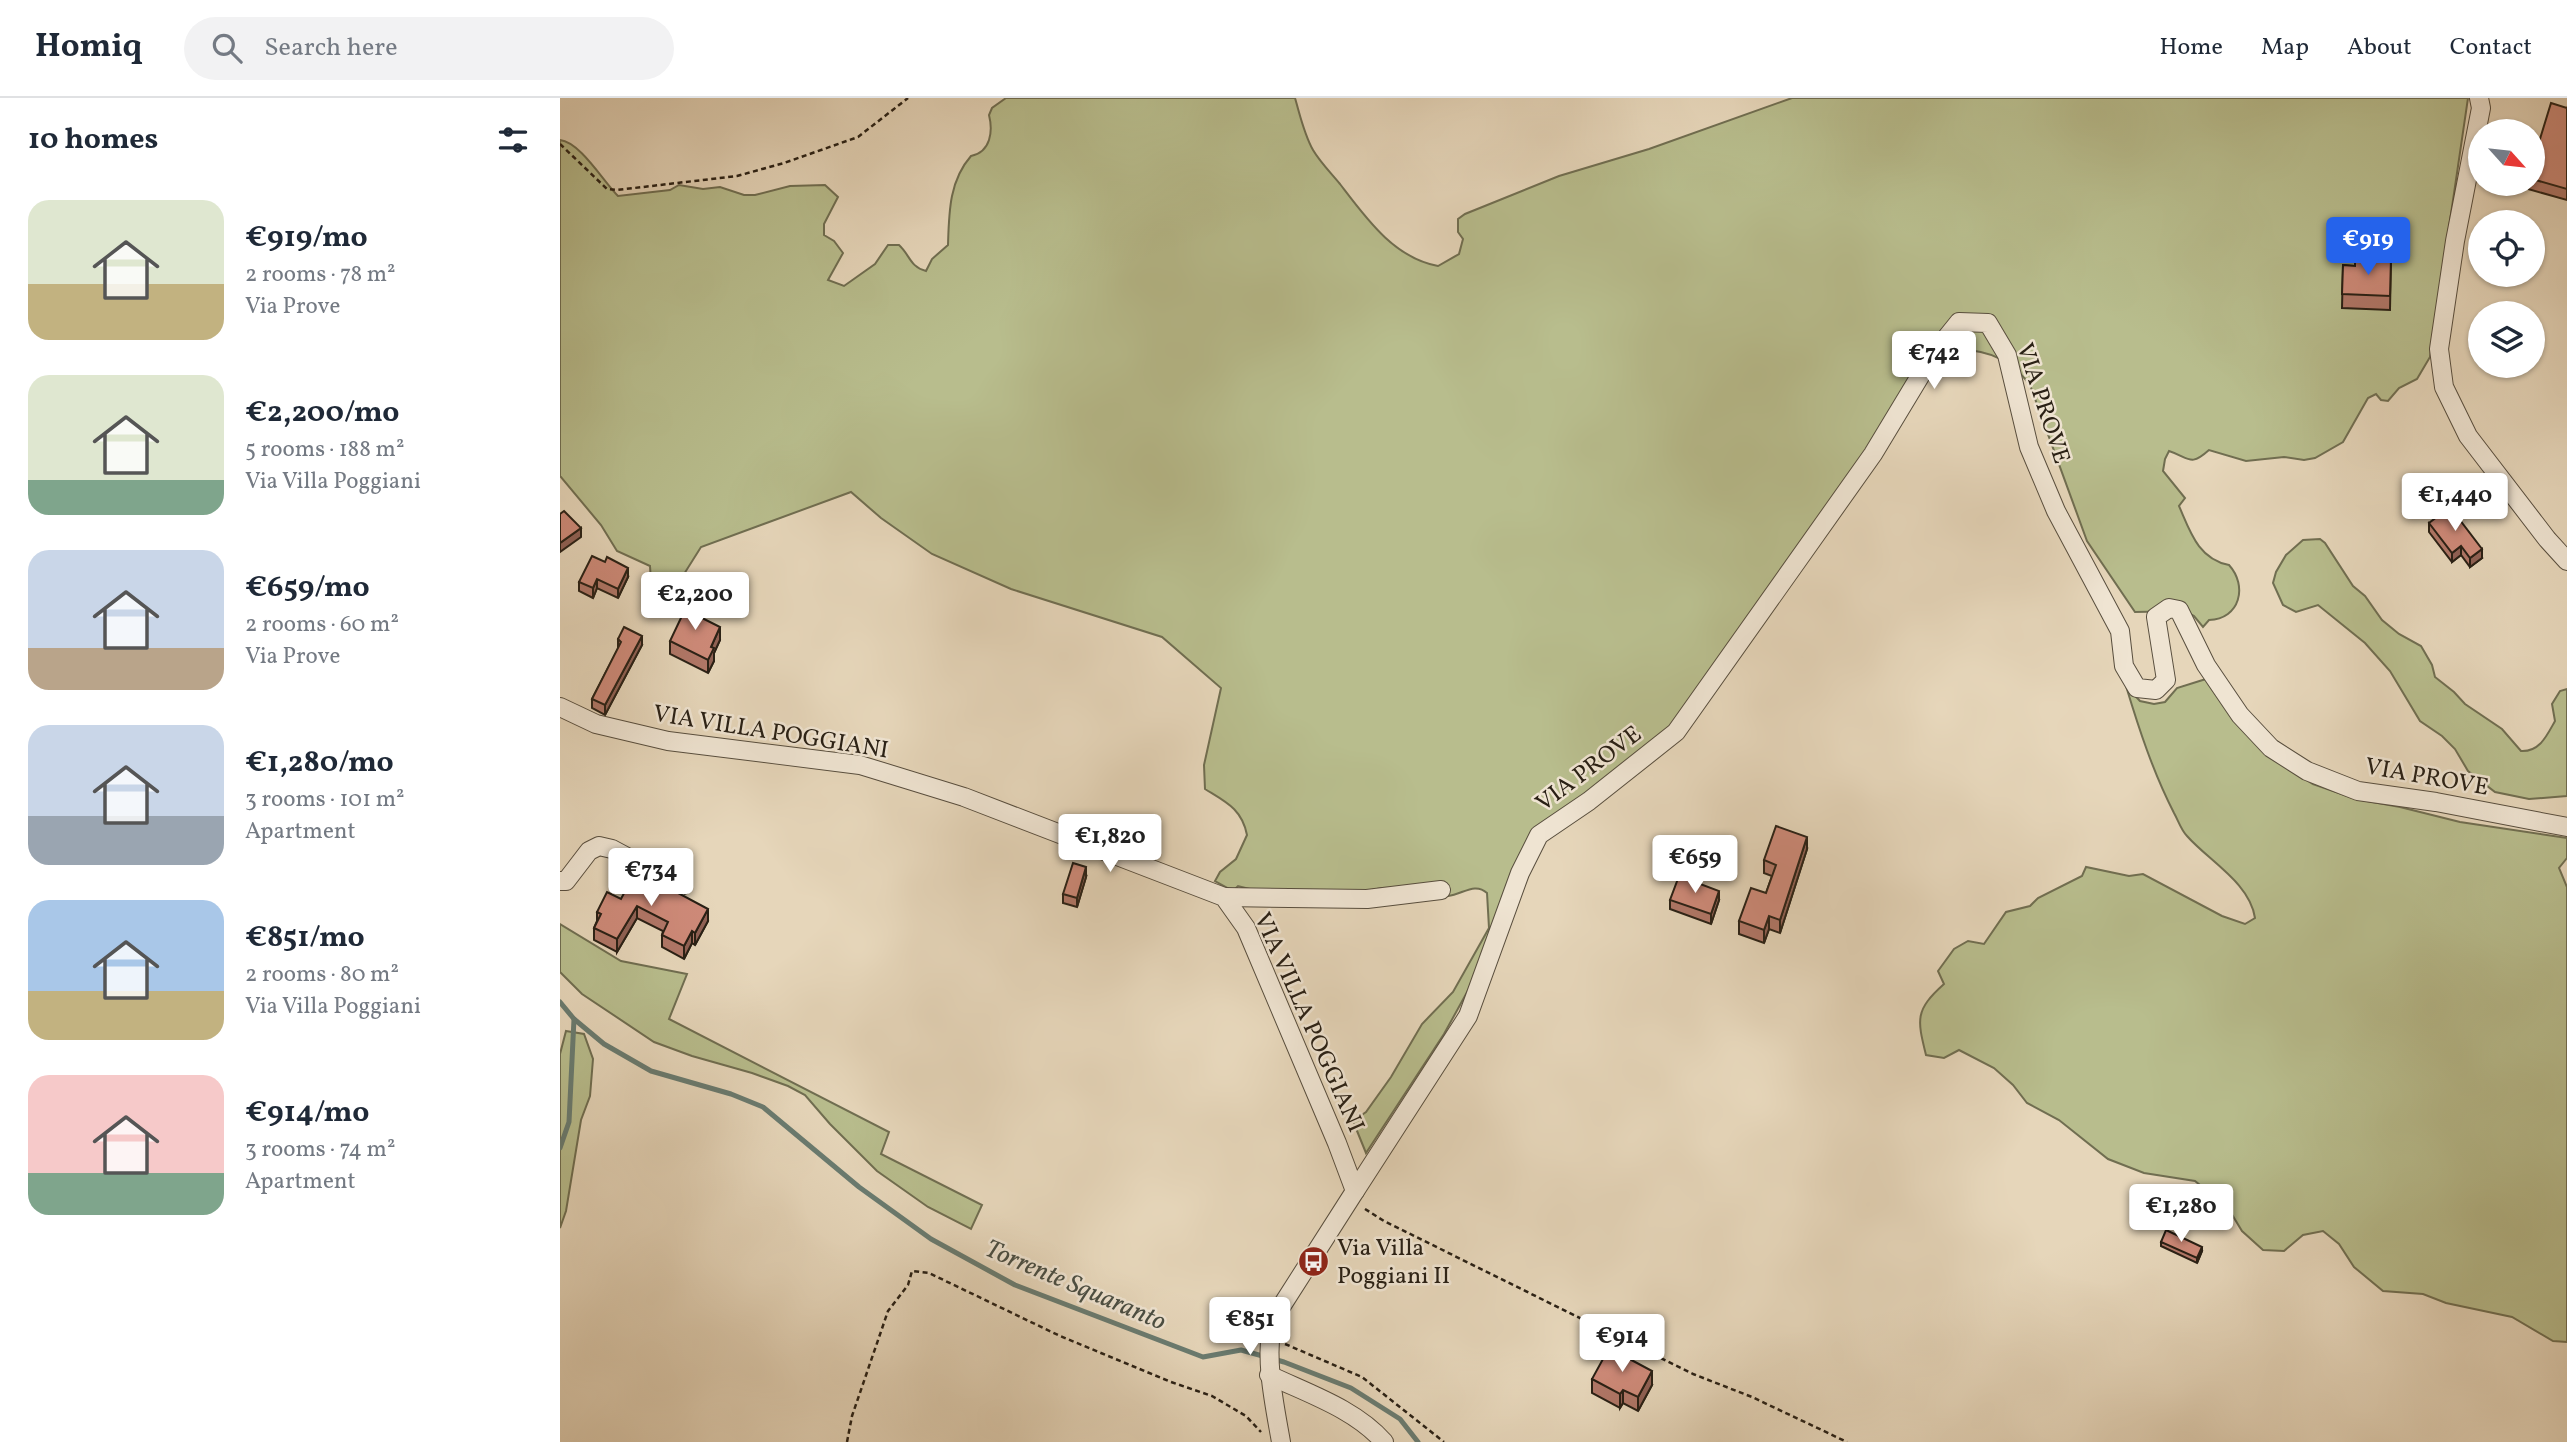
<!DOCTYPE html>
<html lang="en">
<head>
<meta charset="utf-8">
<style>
  :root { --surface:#fff; --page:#f2f2f3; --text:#1f2937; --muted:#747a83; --line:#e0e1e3; --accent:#2563eb }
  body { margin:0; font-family:Vollkorn,serif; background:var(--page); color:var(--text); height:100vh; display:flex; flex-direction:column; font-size:26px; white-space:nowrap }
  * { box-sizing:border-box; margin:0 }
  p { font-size:23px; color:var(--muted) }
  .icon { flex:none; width:38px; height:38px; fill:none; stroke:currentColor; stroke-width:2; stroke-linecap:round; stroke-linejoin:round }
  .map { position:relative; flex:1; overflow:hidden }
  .details { display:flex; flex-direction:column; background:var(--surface); width:560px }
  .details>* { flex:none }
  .needle { width:46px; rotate:117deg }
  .fabs { position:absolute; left:1908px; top:21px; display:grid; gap:14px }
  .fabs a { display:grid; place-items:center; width:77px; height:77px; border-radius:50%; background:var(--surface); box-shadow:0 2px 5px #0004; font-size:35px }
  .price { position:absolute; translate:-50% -60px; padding:0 16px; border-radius:7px; background:#fff; color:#222; font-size:23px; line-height:46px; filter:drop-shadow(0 2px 4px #0008) }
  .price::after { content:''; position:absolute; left:50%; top:42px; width:21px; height:16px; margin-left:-10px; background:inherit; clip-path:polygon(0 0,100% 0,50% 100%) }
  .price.active { background:var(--accent); color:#fff }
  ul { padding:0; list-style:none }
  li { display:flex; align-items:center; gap:21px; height:175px; padding:0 28px }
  li span { display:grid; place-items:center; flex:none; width:196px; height:140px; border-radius:21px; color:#555 }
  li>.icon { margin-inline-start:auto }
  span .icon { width:84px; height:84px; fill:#fffc; stroke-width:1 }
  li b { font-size:30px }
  h2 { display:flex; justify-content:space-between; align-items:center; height:84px; padding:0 28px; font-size:30px }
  header { display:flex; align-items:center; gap:42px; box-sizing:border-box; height:98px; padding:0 35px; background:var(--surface); border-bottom:2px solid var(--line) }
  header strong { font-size:33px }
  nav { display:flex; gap:38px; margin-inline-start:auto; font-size:24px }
  .search { width:490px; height:63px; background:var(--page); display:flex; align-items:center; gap:18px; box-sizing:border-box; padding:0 24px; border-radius:38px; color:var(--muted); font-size:26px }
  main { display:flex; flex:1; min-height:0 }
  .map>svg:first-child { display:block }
  .green { fill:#b8bd8d; stroke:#706e51; stroke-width:2 }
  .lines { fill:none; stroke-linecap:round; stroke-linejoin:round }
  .stream { stroke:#6a7c71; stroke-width:5 }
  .minor-casing { stroke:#584e3e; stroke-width:20 }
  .path { stroke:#292015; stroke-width:2.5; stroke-dasharray:5 3.5; stroke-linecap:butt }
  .minor { stroke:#efe4d2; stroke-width:18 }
  .wall { fill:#b17768; stroke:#292015; stroke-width:2 }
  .shaded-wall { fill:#906155; stroke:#292015; stroke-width:2 }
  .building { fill:#ce8a79; stroke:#292015; stroke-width:2 }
  .labels { text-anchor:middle; stroke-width:5; stroke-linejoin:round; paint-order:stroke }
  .street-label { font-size:24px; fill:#292015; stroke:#efe4d2 }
  .poi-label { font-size:24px; fill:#292015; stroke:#efe4d2; text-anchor:start }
  .water-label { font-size:26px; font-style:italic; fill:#4a4e43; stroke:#efe4d2 }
</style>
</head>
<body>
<header>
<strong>Homiq</strong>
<div class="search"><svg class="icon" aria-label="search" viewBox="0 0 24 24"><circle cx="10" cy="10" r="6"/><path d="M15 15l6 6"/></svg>Search here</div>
<nav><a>Home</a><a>Map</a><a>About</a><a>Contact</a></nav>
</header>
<main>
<section class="details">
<h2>10 homes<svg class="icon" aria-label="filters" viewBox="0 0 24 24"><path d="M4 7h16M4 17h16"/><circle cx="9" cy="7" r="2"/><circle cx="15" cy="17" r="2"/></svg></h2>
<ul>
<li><span style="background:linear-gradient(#dfe7d0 60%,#c2b280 0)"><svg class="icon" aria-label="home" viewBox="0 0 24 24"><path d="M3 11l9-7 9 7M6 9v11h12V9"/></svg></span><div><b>€919/mo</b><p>2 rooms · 78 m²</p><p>Via Prove</p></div></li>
<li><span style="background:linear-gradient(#dfe7d0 75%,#7fa58c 0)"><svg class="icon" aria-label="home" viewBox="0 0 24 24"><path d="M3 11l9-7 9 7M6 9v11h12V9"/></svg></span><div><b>€2,200/mo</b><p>5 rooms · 188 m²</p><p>Via Villa Poggiani</p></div></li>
<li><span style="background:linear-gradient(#c9d6e8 70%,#b9a48a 0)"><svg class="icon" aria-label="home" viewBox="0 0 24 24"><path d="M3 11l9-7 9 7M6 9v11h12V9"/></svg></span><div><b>€659/mo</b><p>2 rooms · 60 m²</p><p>Via Prove</p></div></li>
<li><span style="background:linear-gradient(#c9d6e8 65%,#9aa5b1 0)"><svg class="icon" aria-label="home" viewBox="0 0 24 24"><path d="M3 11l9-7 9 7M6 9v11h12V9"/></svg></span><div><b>€1,280/mo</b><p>3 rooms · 101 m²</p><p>Apartment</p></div></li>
<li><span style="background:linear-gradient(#a9c7e8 65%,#c2b280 0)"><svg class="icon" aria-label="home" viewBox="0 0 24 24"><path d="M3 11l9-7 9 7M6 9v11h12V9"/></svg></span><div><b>€851/mo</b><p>2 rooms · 80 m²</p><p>Via Villa Poggiani</p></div></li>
<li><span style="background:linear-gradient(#f6c9c9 70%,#7fa58c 0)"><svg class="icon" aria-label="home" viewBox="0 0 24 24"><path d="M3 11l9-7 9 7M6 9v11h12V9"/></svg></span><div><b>€914/mo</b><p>3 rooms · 74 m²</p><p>Apartment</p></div></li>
</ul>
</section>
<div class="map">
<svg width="2007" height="1344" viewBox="0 0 2007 1344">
  <rect width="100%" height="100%" fill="#e6d6ba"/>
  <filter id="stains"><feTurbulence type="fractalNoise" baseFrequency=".00286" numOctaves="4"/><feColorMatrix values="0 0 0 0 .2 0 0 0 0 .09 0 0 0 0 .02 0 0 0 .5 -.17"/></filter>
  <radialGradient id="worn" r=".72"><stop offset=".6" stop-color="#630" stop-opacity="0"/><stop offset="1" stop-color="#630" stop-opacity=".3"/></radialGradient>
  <g class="green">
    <path d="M 446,0 L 735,0 C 740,17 744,36 753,52 C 760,64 771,75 780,86 C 806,120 834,160 878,168 L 899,156 L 903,141 L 898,134 L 898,121 L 905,116 L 999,78 L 1089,51 L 1232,0 L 1908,0 L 1870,259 L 1857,281 L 1839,290 L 1828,303 L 1821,302 L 1816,296 L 1808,300 L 1783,344 L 1755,360 L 1744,362 L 1724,359 L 1686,363 L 1649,352 C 1630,369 1630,360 1609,353 L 1605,361 L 1603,373 L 1625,400 L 1619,408 C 1630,433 1638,461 1669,467 C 1688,488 1680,521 1649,522 L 1643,529 L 1634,518 L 1625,513 L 1575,514 L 1527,443 L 1470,287 C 1448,257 1418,248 1382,253 L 1110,645 L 975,739 L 911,887 L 884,936 L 806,1055 L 793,1023 L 806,1014 L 831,979 L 862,926 L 893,894 L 929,830 L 927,795 C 915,784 903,796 888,798 L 884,786 L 867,789 L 822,790 L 785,797 L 698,793 L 678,788 L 673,793 L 655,783 L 660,774 L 676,761 L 687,737 C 682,711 666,704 645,691 L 644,667 L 661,590 L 602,539 L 451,491 L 372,456 L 321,420 L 291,394 L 141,449 L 109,500 L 93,517 L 90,468 L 57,453 L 41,427 L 0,378 L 0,42 C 20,44 43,83 58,98 L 110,92 L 119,87 L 143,91 L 160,89 L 184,97 L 195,97 L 230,88 L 265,87 L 278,99 L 264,126 L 264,137 L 274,143 L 283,155 L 268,182 L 284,188 L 315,166 L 328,147 L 339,147 C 350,157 350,169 366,173 L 372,161 L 388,147 C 389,115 389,83 411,58 C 431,54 433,33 429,17 L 432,10 Z"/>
    <path d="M 1760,441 L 1765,445 L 1793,488 L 1805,498 L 1822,522 L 1839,536 L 1861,548 L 1872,567 L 1875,579 L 1894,594 L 1905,606 L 1942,631 L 1961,653 C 1980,654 1987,637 1995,623 L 1992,606 L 2000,593 L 2007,591 L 2007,698 L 1969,701 L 1935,694 L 1908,673 L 1895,651 L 1882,638 L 1860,623 L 1830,573 L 1805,545 L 1758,507 L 1736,514 L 1723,507 L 1713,485 L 1716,474 L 1726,457 L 1743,442 Z"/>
    <path d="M 1646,581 L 1720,665 L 1753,686 L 1796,701 L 1840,709 L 1900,724 L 2007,740 L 2007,760 L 1999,770 L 2007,789 L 2007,1244 L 1993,1243 L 1952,1219 L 1886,1205 L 1863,1196 L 1823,1193 L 1794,1169 L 1779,1146 L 1763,1133 L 1743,1137 L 1724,1153 L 1703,1152 L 1682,1133 L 1668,1110 L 1635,1083 L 1584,1075 L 1548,1061 L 1499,1022 L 1467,1005 L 1453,987 L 1434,970 L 1399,952 L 1384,960 L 1366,957 C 1357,921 1355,912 1384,886 L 1378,873 L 1394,851 L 1408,843 L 1424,846 L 1446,814 L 1470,808 L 1478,800 L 1522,778 L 1526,769 L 1569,778 L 1583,776 L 1662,818 L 1685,826 L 1695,820 C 1690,785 1649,763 1627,738 C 1621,732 1618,722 1614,715 C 1593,674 1579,631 1566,588 L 1580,603 L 1594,606 L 1605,604 L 1617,590 Z"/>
    <path d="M 0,826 L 61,863 L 127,876 L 109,921 L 329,1034 L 321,1056 L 422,1107 L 411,1131 L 368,1109 L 317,1073 L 270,1026 L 245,997 L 228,988 L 192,975 L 132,958 L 94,944 L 22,896 L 0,874 Z"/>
    <path d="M 6,933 L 24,936 L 33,961 L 30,998 L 21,1022 L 6,1113 L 0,1130 L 0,956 Z"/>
  </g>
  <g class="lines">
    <g class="stream">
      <path d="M 0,904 L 14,921 L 44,946 L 91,973 L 171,996 L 203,1009 L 299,1089 L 371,1141 L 455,1187 L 643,1259 L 681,1252 L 724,1264 L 791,1290 L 840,1321 L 858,1344"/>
      <path d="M 0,1050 L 9,1024 L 14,921"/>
    </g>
    <defs>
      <g id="minor">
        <path d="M 1919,0 L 1921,10 L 1895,143 L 1879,251 L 1884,289 L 1908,338 L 1987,441 L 2007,463"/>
        <path d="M 0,609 L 36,626 L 108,643 L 300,667 L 404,699 L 664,799 L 686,830 L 777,1045 L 795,1093 L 712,1223 C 705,1264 714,1304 721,1344"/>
        <path d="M 0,783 L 6,783 L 29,753 L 39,748 L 52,751 L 121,788"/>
        <path d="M 664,799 L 807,801 L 881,792"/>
        <path d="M 795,1093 L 908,918 L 960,775 L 979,737 L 1029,703 L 1116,634 L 1313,356 L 1374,255 L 1399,224 L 1428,225 L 1447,257 L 1469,349 L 1496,413 L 1560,533 L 1564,568 L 1577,590 L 1596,592 L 1606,582 L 1596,519 L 1609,510 L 1619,512 L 1646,567 L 1680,617 L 1711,650 L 1747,673 L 1798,693 L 1876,704 L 2007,729"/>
        <path d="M 709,1277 C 749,1296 795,1311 824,1344"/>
      </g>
    </defs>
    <use href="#minor" class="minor-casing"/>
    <g class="path">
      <path d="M 0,46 L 47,91 L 57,92 L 177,78 L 224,65 L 298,39 L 348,0"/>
      <path d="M 805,1111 L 824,1123 L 1133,1276 L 1192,1299 L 1287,1344"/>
      <path d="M 725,1246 L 802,1279 L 884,1344"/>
      <path d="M 287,1344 L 292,1318 L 328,1213 L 348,1187 L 352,1173 L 369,1175 L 500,1238 L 611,1284 L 652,1298 L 686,1318 L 701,1334"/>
    </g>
    <use href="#minor" class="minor"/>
  </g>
  <g class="wall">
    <path d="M 2007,10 L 2007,102 L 1968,91 L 1968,86 L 1972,86 L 1972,67 Z"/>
    <path d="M 1831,160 L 1830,212 L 1782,210 L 1783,167 L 1795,168 Z"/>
    <path d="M 1869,425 L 1922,460 L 1910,469 L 1901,457 L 1892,464 L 1869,434 Z"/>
    <path d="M 68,479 L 58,500 L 37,490 L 33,500 L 19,493 L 19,484 Z"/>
    <path d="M 143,521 L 160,542 L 154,555 L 154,563 L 148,575 L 110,556 L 110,543 Z"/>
    <path d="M 58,541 L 82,547 L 45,617 L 32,610 L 32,601 L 58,551 Z"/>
    <path d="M 1247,751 L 1220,835 L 1209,831 L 1204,845 L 1179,836 L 1179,823 L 1206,795 L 1212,778 L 1204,775 L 1204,762 Z"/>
    <path d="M 526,779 L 517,809 L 503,805 L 503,796 Z"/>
    <path d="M 75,782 L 105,788 L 148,823 L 135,847 L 132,845 L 124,861 L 102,849 L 102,837 L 103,833 L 77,820 L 57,854 L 34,842 L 34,830 L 37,823 L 37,814 L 61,801 Z"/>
    <path d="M 1110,802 L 1159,802 L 1151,826 L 1110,811 Z"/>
    <path d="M 1601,1144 L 1642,1153 L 1637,1165 L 1601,1148 Z"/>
    <path d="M 1032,1281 L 1092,1287 L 1078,1313 L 1063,1305 L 1060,1310 L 1032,1295 Z"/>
  </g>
  <g class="shaded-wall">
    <path d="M 21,430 L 21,439 L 0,454 L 0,445 Z"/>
    <path d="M 1901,448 L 1901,457 L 1892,464 L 1892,455 Z"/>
    <path d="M 1922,451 L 1922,460 L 1910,469 L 1910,460 Z"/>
    <path d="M 68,470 L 68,479 L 58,500 L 58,491 Z"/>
    <path d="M 37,481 L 37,490 L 33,500 L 33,490 Z"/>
    <path d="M 143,508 L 143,521 L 138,518 Z"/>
    <path d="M 160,529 L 160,542 L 154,555 L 154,563 L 148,575 L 148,562 L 151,549 Z"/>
    <path d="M 82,538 L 82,547 L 45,617 L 45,607 Z"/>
    <path d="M 1247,739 L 1247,751 L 1220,835 L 1220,822 Z"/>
    <path d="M 526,769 L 526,779 L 517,809 L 517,800 Z"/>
    <path d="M 1159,793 L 1159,802 L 1151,826 L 1151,816 Z"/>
    <path d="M 77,808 L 77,820 L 57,854 L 57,841 Z"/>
    <path d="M 148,811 L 148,823 L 135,847 L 135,835 Z"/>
    <path d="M 1209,818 L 1209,831 L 1204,845 L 1204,832 Z"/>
    <path d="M 132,833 L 132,845 L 124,861 L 124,848 Z"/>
    <path d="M 1642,1149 L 1642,1153 L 1637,1165 L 1637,1160 Z"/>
    <path d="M 1092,1273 L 1092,1287 L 1078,1313 L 1078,1299 Z"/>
    <path d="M 1063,1292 L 1063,1305 L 1060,1310 L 1060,1296 Z"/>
  </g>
  <g class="building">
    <path d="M 1991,5 L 2007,10 L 2007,91 L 1972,81 L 1972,67 Z"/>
    <path d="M 1795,159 L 1831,160 L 1830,198 L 1782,196 L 1783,167 L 1795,168 Z"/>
    <path d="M 1890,409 L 1922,451 L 1910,460 L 1901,448 L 1892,455 L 1869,425 Z"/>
    <path d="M 4,413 L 21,430 L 0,445 L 0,416 Z"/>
    <path d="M 32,458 L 45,464 L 47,459 L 68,470 L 58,491 L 37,481 L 33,490 L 19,484 Z"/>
    <path d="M 130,501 L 143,508 L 138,518 L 160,529 L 151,549 L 154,550 L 148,562 L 110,543 Z"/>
    <path d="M 64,529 L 82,538 L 45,607 L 32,601 L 61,544 L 58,541 Z"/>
    <path d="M 1216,728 L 1247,739 L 1220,822 L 1209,818 L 1204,832 L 1179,823 L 1191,790 L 1206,795 L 1216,767 L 1204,762 Z"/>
    <path d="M 513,765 L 526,769 L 517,800 L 503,796 Z"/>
    <path d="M 82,768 L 105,780 L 101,786 L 148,811 L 135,835 L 132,833 L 124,848 L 102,837 L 108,824 L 77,808 L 57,841 L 34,830 L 41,816 L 37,814 L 47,794 L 61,801 L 72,780 L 75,782 Z"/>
    <path d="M 1119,778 L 1159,793 L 1151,816 L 1110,802 Z"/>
    <path d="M 1606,1132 L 1642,1149 L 1637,1160 L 1601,1144 Z"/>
    <path d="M 1049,1250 L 1092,1273 L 1078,1299 L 1063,1292 L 1060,1296 L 1032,1281 Z"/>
  </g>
  <defs>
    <symbol id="bus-disc" viewBox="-11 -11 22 22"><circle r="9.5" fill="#8f2418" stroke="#efe4d2"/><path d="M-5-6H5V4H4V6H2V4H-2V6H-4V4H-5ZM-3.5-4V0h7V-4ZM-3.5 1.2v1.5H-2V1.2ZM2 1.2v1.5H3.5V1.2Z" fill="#fff"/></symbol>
  </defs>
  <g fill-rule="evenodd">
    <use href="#bus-disc" x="736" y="1146" width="35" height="35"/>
  </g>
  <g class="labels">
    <g class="street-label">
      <text transform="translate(1484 305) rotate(72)" y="8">VIA PROVE</text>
      <text transform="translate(211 633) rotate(9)" y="8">VIA VILLA POGGIANI</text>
      <text transform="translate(1028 670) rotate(-37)" y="8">VIA PROVE</text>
      <text transform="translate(1867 678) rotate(10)" y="8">VIA PROVE</text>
      <text transform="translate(750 924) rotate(66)" y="8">VIA VILLA POGGIANI</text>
    </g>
    <g class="poi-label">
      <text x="777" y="1157">Via Villa<tspan x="777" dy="28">Poggiani II</tspan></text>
    </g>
    <g class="water-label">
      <text transform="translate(516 1186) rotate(23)" y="9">Torrente Squaranto</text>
    </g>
  </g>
  <rect width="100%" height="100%" filter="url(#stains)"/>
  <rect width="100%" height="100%" fill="url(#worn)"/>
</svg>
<div class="fabs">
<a><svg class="needle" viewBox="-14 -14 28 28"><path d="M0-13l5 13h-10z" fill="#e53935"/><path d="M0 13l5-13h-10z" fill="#747a83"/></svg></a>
<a><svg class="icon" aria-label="locate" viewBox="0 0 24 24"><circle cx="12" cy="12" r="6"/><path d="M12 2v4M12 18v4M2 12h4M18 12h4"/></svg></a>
<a><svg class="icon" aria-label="layers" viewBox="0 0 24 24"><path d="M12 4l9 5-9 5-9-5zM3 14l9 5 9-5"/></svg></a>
</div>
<b class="price active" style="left:1808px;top:179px">€919</b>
<b class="price" style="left:1374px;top:293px">€742</b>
<b class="price" style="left:1895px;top:435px">€1,440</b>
<b class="price" style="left:135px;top:534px">€2,200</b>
<b class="price" style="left:550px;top:776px">€1,820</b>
<b class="price" style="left:1135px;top:797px">€659</b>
<b class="price" style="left:91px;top:810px">€734</b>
<b class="price" style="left:1621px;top:1146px">€1,280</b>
<b class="price" style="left:690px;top:1259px">€851</b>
<b class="price" style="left:1062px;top:1276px">€914</b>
</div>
</main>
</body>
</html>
